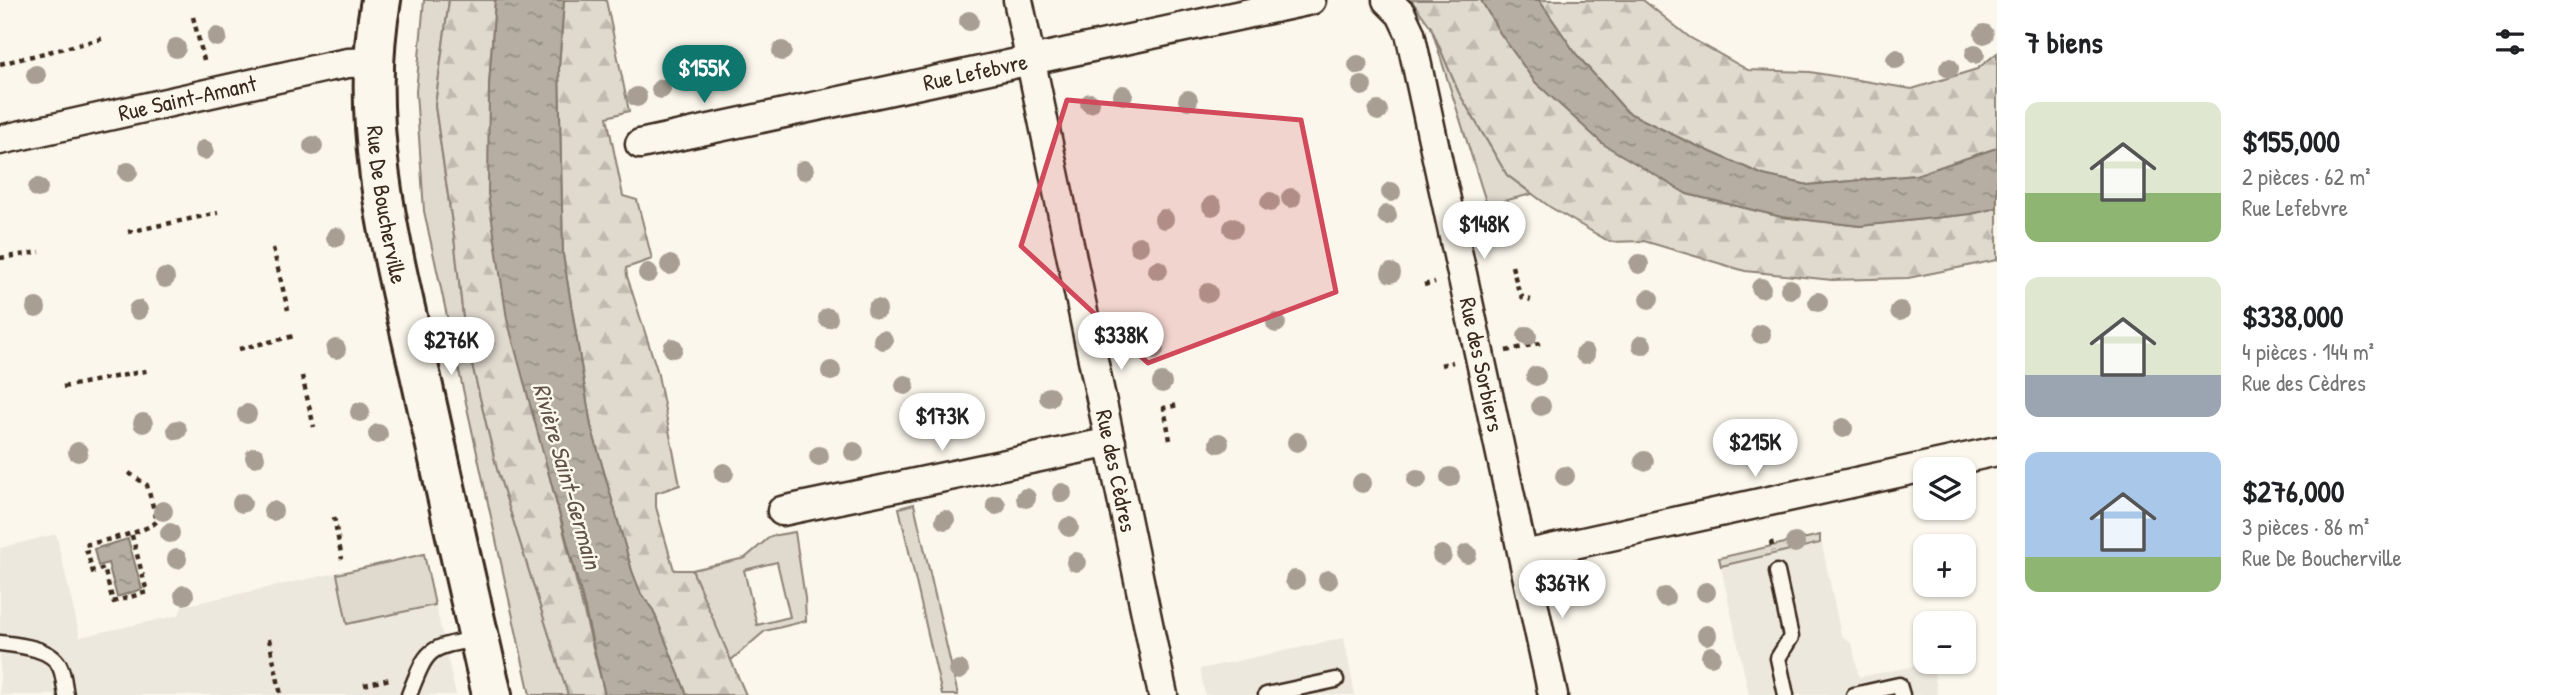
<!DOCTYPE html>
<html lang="fr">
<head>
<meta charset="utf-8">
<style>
  :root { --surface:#fff; --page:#f2f2f2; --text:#202124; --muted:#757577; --accent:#0f766e }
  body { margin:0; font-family:"Patrick Hand",sans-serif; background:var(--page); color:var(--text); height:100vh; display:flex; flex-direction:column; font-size:26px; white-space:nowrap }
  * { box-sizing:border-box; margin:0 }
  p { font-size:23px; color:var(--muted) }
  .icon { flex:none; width:38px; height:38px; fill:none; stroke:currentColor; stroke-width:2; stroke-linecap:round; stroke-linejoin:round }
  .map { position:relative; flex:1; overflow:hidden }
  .side { display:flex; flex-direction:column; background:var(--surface); width:560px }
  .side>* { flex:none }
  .fabs { position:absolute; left:1913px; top:457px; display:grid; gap:14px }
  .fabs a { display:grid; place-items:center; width:63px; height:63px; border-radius:14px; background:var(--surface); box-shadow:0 2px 5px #0004; font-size:35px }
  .price { position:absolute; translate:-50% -60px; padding:0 16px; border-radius:24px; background:#fff; color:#222; font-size:23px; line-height:46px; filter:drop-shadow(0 2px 4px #0008) }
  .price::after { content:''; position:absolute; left:50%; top:42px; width:21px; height:16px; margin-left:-10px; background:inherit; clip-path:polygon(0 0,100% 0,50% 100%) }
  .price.on { background:var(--accent); color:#fff }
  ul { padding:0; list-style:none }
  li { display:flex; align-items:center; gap:21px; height:175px; padding:0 28px }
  li span { display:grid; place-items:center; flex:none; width:196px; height:140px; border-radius:14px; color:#555 }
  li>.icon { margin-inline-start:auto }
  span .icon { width:84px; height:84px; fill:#fffc; stroke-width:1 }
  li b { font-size:30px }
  h2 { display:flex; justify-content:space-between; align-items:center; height:84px; padding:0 28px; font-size:30px }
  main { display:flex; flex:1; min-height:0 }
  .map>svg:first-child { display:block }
  .built { fill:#ede8dd }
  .green { fill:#dfd9ce; stroke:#8d8276; stroke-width:2; fill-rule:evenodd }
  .forest { fill:url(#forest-firs); stroke:#8d8276; stroke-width:2 }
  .water { fill:url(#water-ripples); stroke:#85796d; stroke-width:2 }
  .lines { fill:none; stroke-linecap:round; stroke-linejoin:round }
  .lane-casing { stroke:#3b2a1e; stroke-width:19 }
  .street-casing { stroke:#3b2a1e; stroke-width:33 }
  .secondary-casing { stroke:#3b2a1e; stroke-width:44 }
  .path { stroke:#3b2a1e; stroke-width:4.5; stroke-dasharray:5 5; stroke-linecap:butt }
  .lane { stroke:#fbf7ec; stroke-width:14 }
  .street { stroke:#fbf7ec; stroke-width:28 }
  .secondary { stroke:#fbf7ec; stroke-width:38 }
  .tree { fill:#a89e93 }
  .marked { fill:#d1495b; fill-opacity:0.2; stroke:#d1495b; stroke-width:5; stroke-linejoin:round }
  .labels { text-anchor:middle; stroke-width:5; stroke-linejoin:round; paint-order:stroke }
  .street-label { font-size:23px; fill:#3b2a1e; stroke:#fbf7ec }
  .water-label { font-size:24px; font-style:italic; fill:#605246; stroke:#fbf7ec }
</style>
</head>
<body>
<main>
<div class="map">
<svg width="1997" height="695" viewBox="0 0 1997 695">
  <defs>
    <pattern id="forest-firs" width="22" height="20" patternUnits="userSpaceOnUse" patternTransform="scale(1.75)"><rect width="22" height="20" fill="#dfd9ce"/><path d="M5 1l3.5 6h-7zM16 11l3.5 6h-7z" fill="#c0bab0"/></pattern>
    <pattern id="water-ripples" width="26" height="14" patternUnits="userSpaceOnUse" patternTransform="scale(1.75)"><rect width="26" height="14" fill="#b6aea2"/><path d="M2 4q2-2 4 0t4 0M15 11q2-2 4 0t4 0" fill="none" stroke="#958e83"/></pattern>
  </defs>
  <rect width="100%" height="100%" fill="#fbf7ec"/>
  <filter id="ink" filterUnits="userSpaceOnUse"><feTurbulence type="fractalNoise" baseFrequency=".0143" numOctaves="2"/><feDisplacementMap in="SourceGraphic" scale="14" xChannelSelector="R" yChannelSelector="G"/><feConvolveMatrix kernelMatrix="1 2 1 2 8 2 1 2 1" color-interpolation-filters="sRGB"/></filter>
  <g filter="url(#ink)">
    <g class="built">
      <path d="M 56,534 L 80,637 L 179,615 L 182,606 L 424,554 L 456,695 L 0,695 L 0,548 Z"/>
      <path d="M 1820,535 L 1841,635 L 1852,644 L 1859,677 L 1932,663 L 1938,695 L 1749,695 L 1719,558 Z"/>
      <path d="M 1344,638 L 1355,695 L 1205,695 L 1200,669 Z"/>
    </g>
    <g class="green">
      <path d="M 424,0 L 449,0 L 435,106 L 454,237 L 465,335 L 497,469 L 568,695 L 530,695 L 424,211 L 416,92 Z"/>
      <path d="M 1431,27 L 1459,93 L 1507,175 L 1532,194 L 1487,205 Z"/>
      <path d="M 914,504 L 958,695 L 942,695 L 899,508 Z"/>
      <path d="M 795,532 L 805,598 L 806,621 L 765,631 L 730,661 L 692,570 L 745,558 L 771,536 ZM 777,562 L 790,617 L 757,625 L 744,570 Z"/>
      <path d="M 1820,535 L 1820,543 L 1721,566 L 1719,558 Z"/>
      <path d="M 424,554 L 435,605 L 347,624 L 337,574 Z"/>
    </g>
    <g class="forest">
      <path d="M 449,0 L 495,0 L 489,86 L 548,470 L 605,695 L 568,695 L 497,469 L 465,335 L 454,237 L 435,106 Z"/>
      <path d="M 564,0 L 606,0 L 629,111 L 607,117 L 623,196 L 637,200 L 652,259 L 626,268 L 627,276 L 657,370 L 680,485 L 656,493 L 656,507 L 674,570 L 692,570 L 746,695 L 687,695 L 653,610 L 641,594 L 632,571 L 591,426 L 563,255 L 559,67 Z"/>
      <path d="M 1411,0 L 1481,0 L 1500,33 L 1535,82 L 1687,194 L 1782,217 L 1860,226 L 1971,214 L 1997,208 L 1997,260 L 1908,278 L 1832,280 L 1745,271 L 1644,241 L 1610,242 L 1550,207 L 1507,175 L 1459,93 L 1431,27 Z"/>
      <path d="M 1539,0 L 1643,0 L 1689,37 L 1748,70 L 1810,72 L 1912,89 L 1977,69 L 1997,53 L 1997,148 L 1916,175 L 1808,185 L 1763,175 L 1686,141 L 1627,112 L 1576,54 Z"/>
    </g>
    <g class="water">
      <path d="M 495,0 L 564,0 L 559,67 L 563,255 L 591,426 L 632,571 L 641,594 L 653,610 L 687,695 L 605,695 L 582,597 L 507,319 L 488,194 L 489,86 Z"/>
      <path d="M 1481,0 L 1539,0 L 1576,54 L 1627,112 L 1686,141 L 1763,175 L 1808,185 L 1916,175 L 1997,148 L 1997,208 L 1971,214 L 1860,226 L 1782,217 L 1687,194 L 1603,144 L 1535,82 L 1500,33 Z"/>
      <path d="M 128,539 L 142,589 L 117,597 L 108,563 L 98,566 L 94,549 Z"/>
    </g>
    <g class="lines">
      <defs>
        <g id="lane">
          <path d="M 1777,572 L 1791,637 L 1778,658 L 1786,695"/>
          <path d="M 0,643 C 18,645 52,648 60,667 C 64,675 64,686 66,695"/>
          <path d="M 409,695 C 428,647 427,648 477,639"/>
          <path d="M 1266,695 L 1336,680"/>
          <path d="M 1854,695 L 1899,685 L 1902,695"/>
        </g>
        <g id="street">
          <path id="s1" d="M 1018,0 L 1163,695"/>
          <path id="s2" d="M 1387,0 L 1401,14 L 1410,33 L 1553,695"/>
          <path id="s3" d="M 0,140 L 327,67 L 348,63 L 375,62"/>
          <path id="s4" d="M 640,144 L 1311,0"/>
          <path d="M 782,511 L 1111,442"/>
          <path d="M 1524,555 L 1997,451"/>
        </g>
        <g id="secondary">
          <path id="s5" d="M 381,0 C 358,126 393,255 421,378 C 444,484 468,589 492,695"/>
        </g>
      </defs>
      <use href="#lane" class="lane-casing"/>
      <use href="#street" class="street-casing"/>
      <use href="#secondary" class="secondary-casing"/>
      <g class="path">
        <path d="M 193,17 L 204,60"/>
        <path d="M 0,64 L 105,38"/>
        <path d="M 128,232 L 218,213"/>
        <path d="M 273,248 L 288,310"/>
        <path d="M 0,258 L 40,252"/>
        <path d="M 1512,266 L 1519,292 L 1523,298 L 1531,300"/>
        <path d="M 1424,285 L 1435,282"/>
        <path d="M 239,349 L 294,336"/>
        <path d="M 1506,351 L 1540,343"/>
        <path d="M 1441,365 L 1453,362"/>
        <path d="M 302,376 L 314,427"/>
        <path d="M 63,387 L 151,370"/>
        <path d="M 1170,440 L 1164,408 L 1178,405"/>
        <path d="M 129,473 L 147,485 L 157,521 C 148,532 101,541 85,545 L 93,572 L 104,568 L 113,602 L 147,592 L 131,532"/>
        <path d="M 334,517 L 342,559"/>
        <path d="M 1771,541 L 1773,551"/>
        <path d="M 269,639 L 281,695"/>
        <path d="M 364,685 L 390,679"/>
      </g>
      <use href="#lane" class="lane"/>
      <use href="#street" class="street"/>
      <use href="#secondary" class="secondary"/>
    </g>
    <g class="tree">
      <circle cx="969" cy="21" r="10"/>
      <circle cx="1984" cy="34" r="10"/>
      <circle cx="217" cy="37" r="10"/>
      <circle cx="176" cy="48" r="10"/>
      <circle cx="782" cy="51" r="10"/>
      <circle cx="1975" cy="54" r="10"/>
      <circle cx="1896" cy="59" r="10"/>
      <circle cx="1358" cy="65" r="10"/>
      <circle cx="1949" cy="68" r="10"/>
      <circle cx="36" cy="75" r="10"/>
      <circle cx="1362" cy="86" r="10"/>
      <circle cx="661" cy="89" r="10"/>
      <circle cx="1123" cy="95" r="10"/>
      <circle cx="637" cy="97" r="10"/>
      <circle cx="1188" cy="100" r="10"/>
      <circle cx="1090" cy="103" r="10"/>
      <circle cx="1378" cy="111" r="10"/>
      <circle cx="313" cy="146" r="10"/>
      <circle cx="204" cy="150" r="10"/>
      <circle cx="804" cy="170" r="10"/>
      <circle cx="128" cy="172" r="10"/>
      <circle cx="38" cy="188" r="10"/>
      <circle cx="1391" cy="192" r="10"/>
      <circle cx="1291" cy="198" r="10"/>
      <circle cx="1270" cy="202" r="10"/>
      <circle cx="1212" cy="206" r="10"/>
      <circle cx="1387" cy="215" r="10"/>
      <circle cx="1164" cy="219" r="10"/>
      <circle cx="1233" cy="228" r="10"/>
      <circle cx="336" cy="237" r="10"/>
      <circle cx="1139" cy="246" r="10"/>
      <circle cx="1639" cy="264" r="10"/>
      <circle cx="670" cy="265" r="10"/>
      <circle cx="1158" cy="270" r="10"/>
      <circle cx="648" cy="273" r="10"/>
      <circle cx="1391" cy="273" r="10"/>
      <circle cx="165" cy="278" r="10"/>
      <circle cx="1761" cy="288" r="10"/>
      <circle cx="1790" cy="289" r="10"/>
      <circle cx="1208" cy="293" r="10"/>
      <circle cx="1649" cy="299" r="10"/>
      <circle cx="1818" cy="302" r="10"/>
      <circle cx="36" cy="308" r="10"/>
      <circle cx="877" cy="309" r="10"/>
      <circle cx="138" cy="310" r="10"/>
      <circle cx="1900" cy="311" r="10"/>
      <circle cx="828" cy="318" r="10"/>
      <circle cx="1276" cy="323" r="10"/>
      <circle cx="1761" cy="334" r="10"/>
      <circle cx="1527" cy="336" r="10"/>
      <circle cx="883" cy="340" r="10"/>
      <circle cx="1642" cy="345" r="10"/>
      <circle cx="673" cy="348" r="10"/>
      <circle cx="336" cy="349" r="10"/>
      <circle cx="1154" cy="350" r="10"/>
      <circle cx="1585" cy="354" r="10"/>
      <circle cx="831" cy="371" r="10"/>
      <circle cx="1536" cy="376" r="10"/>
      <circle cx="1162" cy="383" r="10"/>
      <circle cx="905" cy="385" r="10"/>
      <circle cx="1049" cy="397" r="10"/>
      <circle cx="1541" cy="406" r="10"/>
      <circle cx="360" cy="412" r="10"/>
      <circle cx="247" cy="414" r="10"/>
      <circle cx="964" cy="414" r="10"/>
      <circle cx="914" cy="421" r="10"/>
      <circle cx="143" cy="423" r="10"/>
      <circle cx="944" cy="426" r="10"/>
      <circle cx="1843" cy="428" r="10"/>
      <circle cx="177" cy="430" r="10"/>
      <circle cx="378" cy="434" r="10"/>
      <circle cx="1297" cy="442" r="10"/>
      <circle cx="1219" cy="443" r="10"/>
      <circle cx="78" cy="452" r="10"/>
      <circle cx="854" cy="452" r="10"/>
      <circle cx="819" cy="456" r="10"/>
      <circle cx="255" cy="457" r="10"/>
      <circle cx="1644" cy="461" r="10"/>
      <circle cx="724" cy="473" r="10"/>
      <circle cx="1565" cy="476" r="10"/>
      <circle cx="1450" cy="477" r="10"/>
      <circle cx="1417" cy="479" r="10"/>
      <circle cx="1362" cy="483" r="10"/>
      <circle cx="1062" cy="493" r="10"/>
      <circle cx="1026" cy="498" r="10"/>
      <circle cx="242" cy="503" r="10"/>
      <circle cx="996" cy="505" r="10"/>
      <circle cx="163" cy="511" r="10"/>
      <circle cx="273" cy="511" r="10"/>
      <circle cx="945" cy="520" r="10"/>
      <circle cx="1069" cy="527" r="10"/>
      <circle cx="170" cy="533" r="10"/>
      <circle cx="1795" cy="543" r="10"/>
      <circle cx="1467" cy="554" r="10"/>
      <circle cx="1442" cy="555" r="10"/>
      <circle cx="177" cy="559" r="10"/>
      <circle cx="1076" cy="562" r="10"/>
      <circle cx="1295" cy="580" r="10"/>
      <circle cx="1328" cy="580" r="10"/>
      <circle cx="1706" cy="592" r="10"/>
      <circle cx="184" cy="595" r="10"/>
      <circle cx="1665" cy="597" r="10"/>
      <circle cx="1707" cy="635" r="10"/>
      <circle cx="1711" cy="656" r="10"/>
      <circle cx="959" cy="670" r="10"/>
    </g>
  </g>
  <path class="marked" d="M 1067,100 L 1301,120 L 1336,292 L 1148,363 L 1021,246 Z"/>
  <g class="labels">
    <g class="street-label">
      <text dy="8" stroke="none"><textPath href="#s4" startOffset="343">Rue Lefebvre</textPath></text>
      <text dy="8" stroke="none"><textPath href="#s3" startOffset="192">Rue Saint-Amant</textPath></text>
      <text dy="8" stroke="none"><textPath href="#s5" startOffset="206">Rue De Boucherville</textPath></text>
      <text dy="8" stroke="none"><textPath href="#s2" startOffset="380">Rue des Sorbiers</textPath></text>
      <text dy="8" stroke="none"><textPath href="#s1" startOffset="481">Rue des Cèdres</textPath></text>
    </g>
    <g class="water-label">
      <text transform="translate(567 476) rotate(74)" y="8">Rivière Saint-Germain</text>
    </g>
  </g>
</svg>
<div class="fabs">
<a><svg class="icon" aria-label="layers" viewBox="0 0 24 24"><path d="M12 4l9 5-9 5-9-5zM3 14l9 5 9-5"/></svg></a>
<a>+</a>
<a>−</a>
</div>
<b class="price on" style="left:704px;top:105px">$155K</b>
<b class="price" style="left:1484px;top:261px">$148K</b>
<b class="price" style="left:1121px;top:372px">$338K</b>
<b class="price" style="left:451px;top:377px">$276K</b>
<b class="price" style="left:942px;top:453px">$173K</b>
<b class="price" style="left:1755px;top:479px">$215K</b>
<b class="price" style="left:1562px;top:620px">$367K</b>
</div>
<section class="side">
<h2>7 biens<svg class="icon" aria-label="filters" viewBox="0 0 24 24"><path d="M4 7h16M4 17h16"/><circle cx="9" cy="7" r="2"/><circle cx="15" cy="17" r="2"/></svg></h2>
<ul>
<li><span style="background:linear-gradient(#dfe7d0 65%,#8fb573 0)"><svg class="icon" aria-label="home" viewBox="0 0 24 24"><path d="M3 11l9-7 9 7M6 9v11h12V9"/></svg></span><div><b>$155,000</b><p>2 pièces · 62 m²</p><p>Rue Lefebvre</p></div></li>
<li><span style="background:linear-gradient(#dfe7d0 70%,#9aa5b1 0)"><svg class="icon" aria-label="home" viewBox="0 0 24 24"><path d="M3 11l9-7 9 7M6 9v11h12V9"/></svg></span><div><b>$338,000</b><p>4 pièces · 144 m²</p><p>Rue des Cèdres</p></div></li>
<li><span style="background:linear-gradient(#a9c7e8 75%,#8fb573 0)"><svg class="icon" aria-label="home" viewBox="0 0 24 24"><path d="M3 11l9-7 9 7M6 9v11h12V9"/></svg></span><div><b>$276,000</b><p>3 pièces · 86 m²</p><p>Rue De Boucherville</p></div></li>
</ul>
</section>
</main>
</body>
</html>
